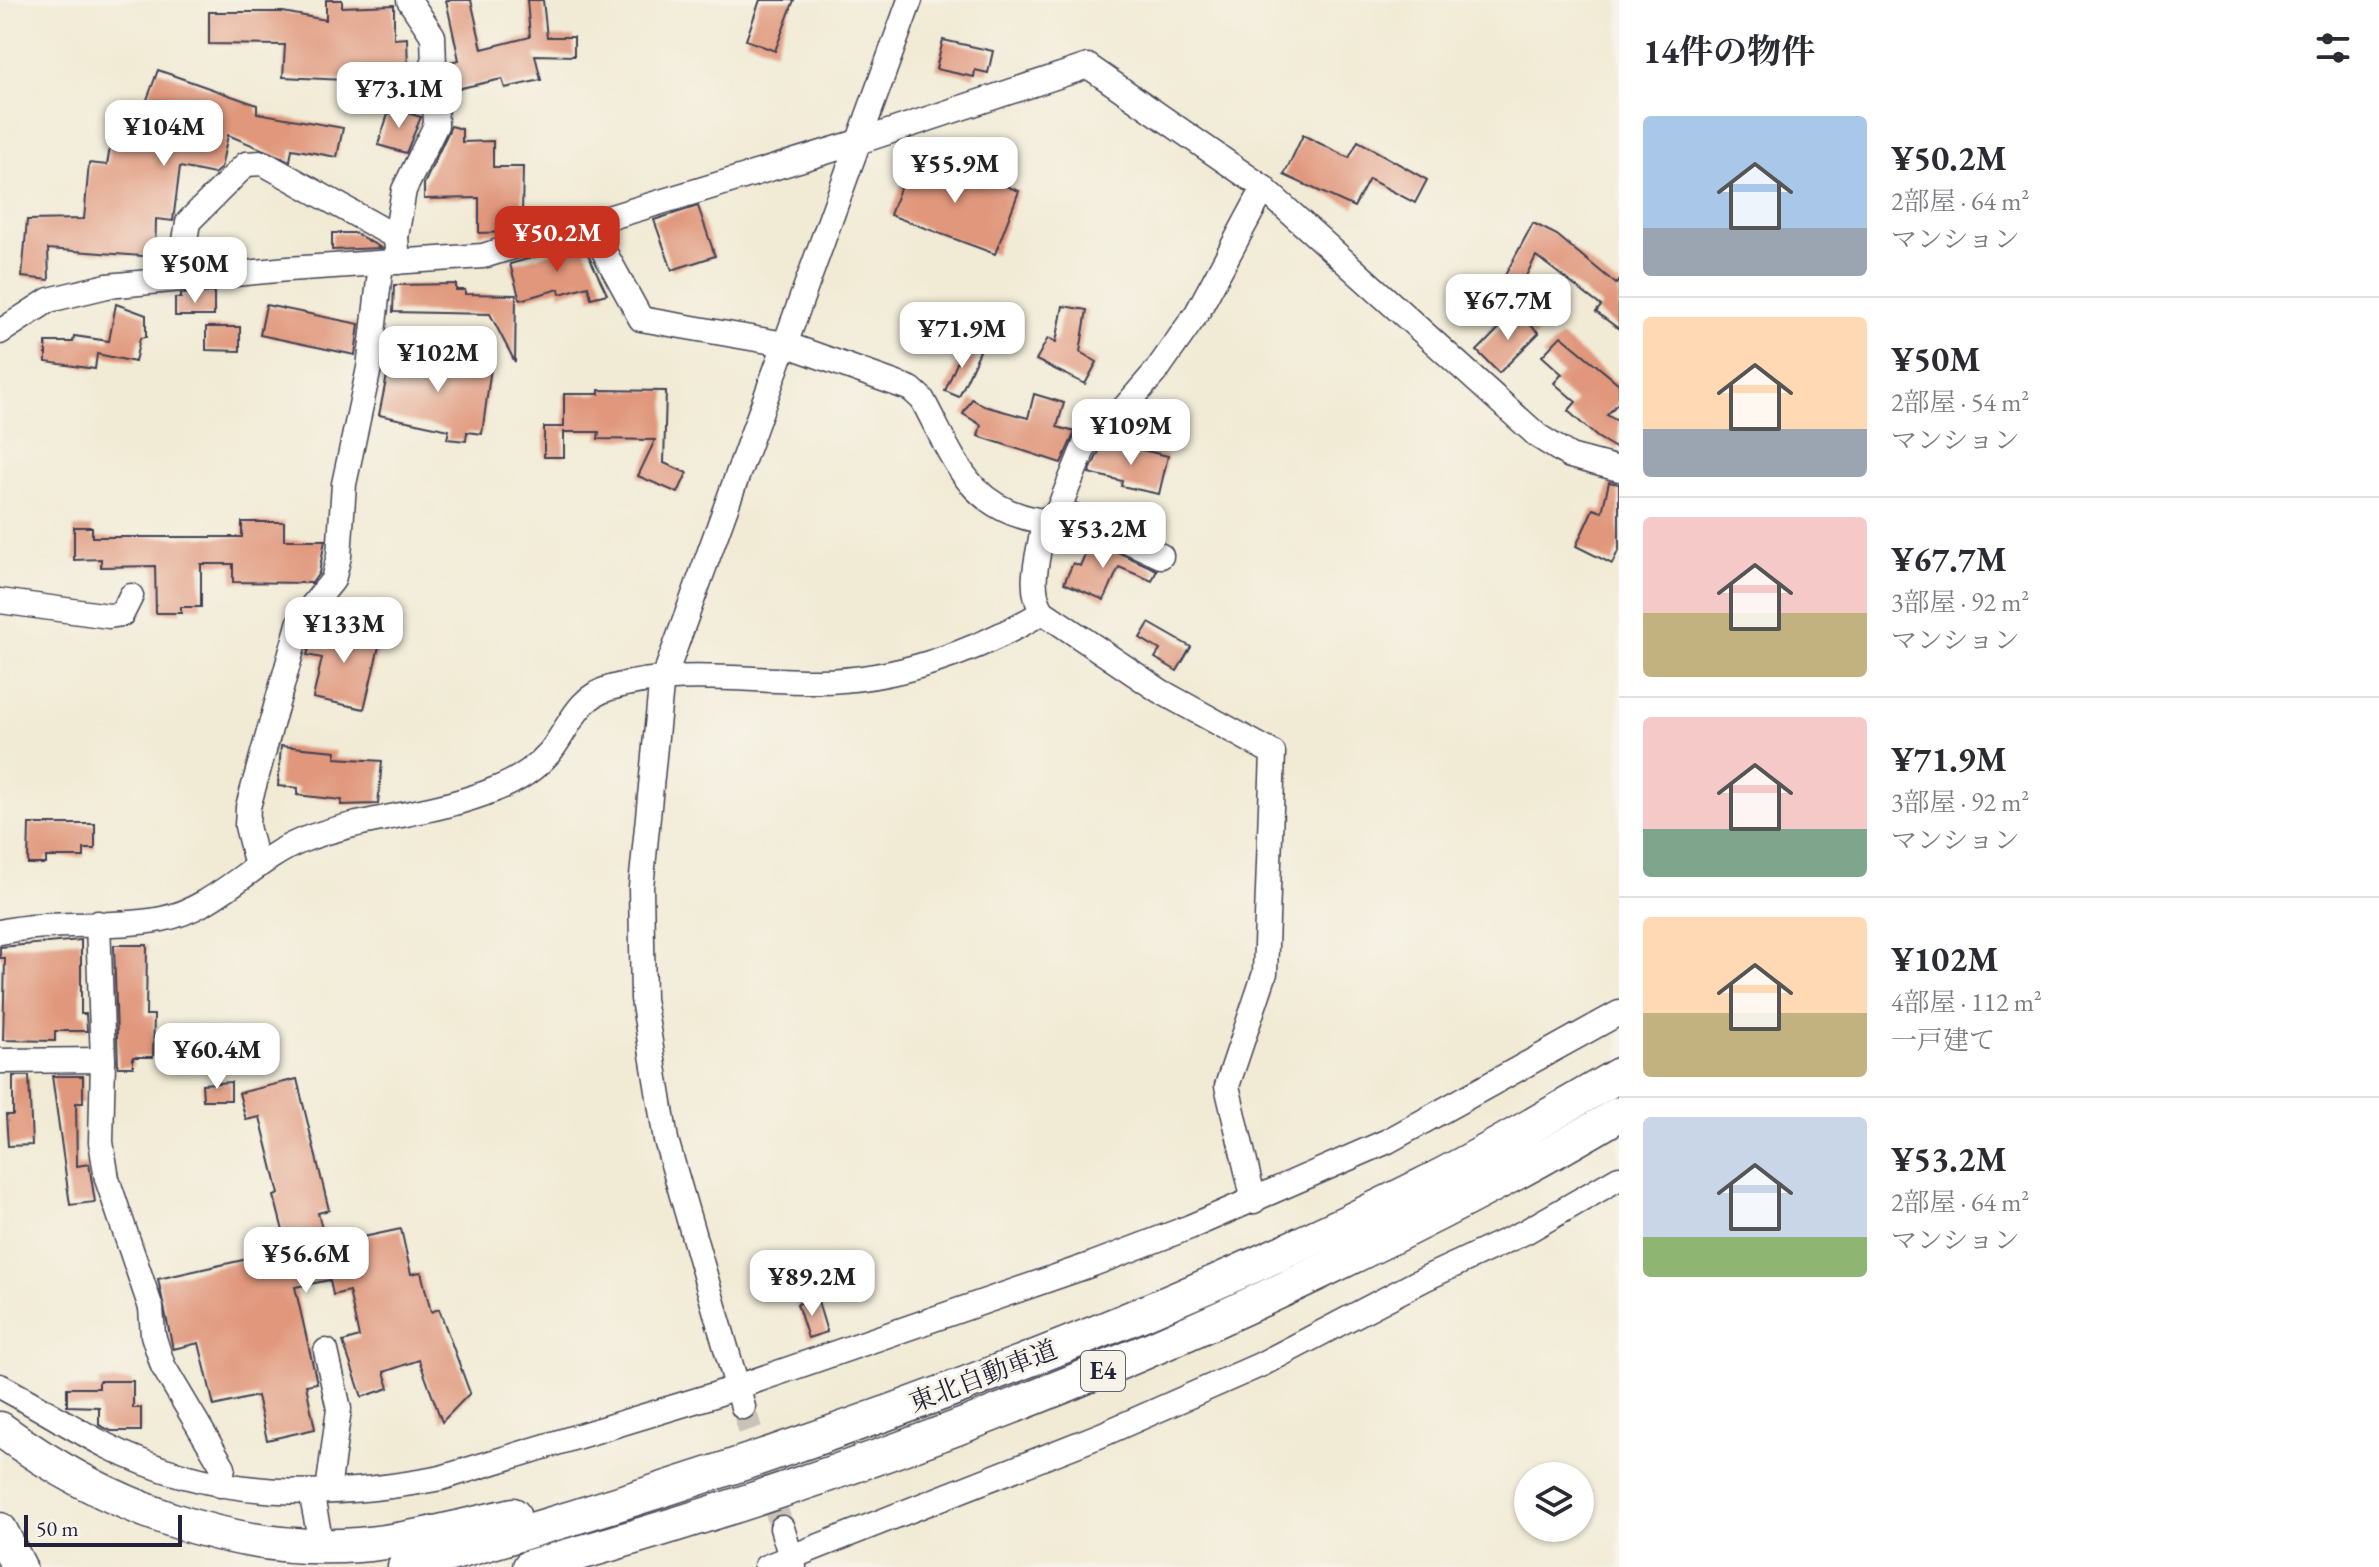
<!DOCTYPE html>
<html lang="ja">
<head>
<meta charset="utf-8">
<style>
  :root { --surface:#fff; --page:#f2f2f3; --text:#2b2b33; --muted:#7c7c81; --line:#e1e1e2; --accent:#c8321e }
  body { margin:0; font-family:"EB Garamond","Noto Serif JP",serif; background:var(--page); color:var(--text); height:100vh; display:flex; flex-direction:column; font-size:30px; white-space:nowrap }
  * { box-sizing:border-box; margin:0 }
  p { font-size:26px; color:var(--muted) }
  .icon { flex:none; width:44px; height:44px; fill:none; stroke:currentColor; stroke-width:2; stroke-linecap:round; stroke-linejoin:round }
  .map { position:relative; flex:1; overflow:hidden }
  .side { display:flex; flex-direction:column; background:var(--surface); width:760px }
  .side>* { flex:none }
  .buttons { position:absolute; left:1514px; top:1462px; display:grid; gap:16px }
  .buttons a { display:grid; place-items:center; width:80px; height:80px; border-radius:50%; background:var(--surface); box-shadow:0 2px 6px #0004; font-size:40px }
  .scale { position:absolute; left:24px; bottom:20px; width:158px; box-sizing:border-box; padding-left:8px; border:4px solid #22223b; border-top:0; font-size:22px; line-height:28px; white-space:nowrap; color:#22223b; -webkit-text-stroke:6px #f7f3e8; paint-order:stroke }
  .price { position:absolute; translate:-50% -68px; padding:0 18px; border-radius:16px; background:#fff; color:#222; font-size:26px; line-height:52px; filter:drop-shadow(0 2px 4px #0008) }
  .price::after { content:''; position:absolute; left:50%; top:48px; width:24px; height:18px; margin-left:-12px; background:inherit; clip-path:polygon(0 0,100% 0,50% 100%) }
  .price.active { background:var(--accent); color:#fff }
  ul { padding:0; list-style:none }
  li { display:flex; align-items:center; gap:24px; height:200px; padding:0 24px }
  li+li { border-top:2px solid var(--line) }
  li span { display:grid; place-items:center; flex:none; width:224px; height:160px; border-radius:8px; color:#555 }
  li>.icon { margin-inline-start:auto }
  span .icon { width:96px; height:96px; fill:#fffc; stroke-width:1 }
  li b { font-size:34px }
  h2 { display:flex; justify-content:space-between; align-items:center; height:96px; padding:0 24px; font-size:34px }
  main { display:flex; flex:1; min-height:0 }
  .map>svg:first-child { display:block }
  .building { fill:#e0977b }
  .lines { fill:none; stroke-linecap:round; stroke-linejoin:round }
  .minor-tunnel { stroke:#c8c3b6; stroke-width:24; stroke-dasharray:24 12; stroke-linecap:butt }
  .minor-casing { stroke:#414052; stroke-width:27 }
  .highway-casing { stroke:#414052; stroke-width:37 }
  .minor { stroke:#fff; stroke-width:24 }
  .highway { stroke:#fff; stroke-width:34 }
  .labels { text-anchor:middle; stroke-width:6; stroke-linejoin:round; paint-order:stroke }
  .shield { fill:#f7f3e8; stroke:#62616f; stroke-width:2 }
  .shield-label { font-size:24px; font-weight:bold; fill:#22223b }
  .street-label { font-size:26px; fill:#22223b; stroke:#f7f3e8 }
</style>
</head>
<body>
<main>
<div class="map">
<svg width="1619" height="1567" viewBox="0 0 1619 1567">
  <rect width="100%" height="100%" fill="#f7f3e8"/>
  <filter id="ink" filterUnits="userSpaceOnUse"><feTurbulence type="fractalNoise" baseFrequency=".0125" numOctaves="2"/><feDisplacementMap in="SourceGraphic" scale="16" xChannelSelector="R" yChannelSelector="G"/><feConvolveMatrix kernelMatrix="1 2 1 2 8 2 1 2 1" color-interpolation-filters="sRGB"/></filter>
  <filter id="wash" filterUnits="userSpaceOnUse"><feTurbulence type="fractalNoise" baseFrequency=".006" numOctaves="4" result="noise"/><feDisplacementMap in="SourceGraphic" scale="32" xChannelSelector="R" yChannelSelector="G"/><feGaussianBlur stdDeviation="1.8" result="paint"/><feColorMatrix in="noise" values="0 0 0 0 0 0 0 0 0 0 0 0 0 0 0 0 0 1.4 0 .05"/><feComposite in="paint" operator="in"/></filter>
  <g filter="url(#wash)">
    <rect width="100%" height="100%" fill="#f1ebd5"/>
    <g id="blocks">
      <g class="building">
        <path d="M 326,0 L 342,0 L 342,7 L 394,5 L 394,39 L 407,38 L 408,68 L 344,71 L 344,80 L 283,77 L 285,45 L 209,44 L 209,12 L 283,12 L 326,20 Z"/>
        <path d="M 446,0 L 471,0 L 482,49 L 530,37 L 527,0 L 543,0 L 547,37 L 574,37 L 574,56 L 535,55 L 541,80 L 505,88 L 502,79 L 452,90 L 449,62 L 459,60 Z"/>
        <path d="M 760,0 L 794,0 L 775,51 L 746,40 Z"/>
        <path d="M 943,40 L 993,51 L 988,73 L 975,70 L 974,77 L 936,69 Z"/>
        <path d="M 158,70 L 257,105 L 257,113 L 343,128 L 337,157 L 292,149 L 290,161 L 228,135 L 221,168 L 214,174 L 180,167 L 173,221 L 156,219 L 155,257 L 48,249 L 49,280 L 22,277 L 27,220 L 84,219 L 89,163 L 107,165 L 114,125 L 136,129 Z"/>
        <path d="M 390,108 L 421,117 L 406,153 L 378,145 Z"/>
        <path d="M 451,126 L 462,129 L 462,142 L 493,141 L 493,167 L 523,167 L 522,212 L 511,212 L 511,232 L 479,233 L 479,198 L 424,199 L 424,184 Z"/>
        <path d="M 1303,135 L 1349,158 L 1358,141 L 1427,180 L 1415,203 L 1369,179 L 1354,207 L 1284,175 Z"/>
        <path d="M 911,159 L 967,180 L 970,172 L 1019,191 L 995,254 L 890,215 Z"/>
        <path d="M 698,206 L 715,256 L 672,270 L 654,220 Z"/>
        <path d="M 1533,223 L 1557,235 L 1616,284 L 1619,281 L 1619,329 L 1596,312 L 1601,306 L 1536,256 L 1520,288 L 1503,279 Z"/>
        <path d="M 332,233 L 355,233 L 381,248 L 332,250 Z"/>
        <path d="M 571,247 L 572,251 L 585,248 L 607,294 L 591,298 L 588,286 L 560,294 L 559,289 L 520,300 L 510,264 Z"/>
        <path d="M 456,284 L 456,290 L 465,290 L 465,294 L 516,295 L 515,362 L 490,314 L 393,312 L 394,285 Z"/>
        <path d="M 214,292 L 214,316 L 175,316 L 175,298 L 181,298 L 181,294 Z"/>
        <path d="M 116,304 L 146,315 L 146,337 L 140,338 L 135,362 L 97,354 L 95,369 L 46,362 L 46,342 L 73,342 L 74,336 L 109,341 Z"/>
        <path d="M 266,305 L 359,324 L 355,355 L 260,335 Z"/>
        <path d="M 1063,306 L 1087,310 L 1080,352 L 1097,362 L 1085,384 L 1036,360 L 1048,338 L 1056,342 Z"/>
        <path d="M 1516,311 L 1539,333 L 1499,373 L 1477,351 Z"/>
        <path d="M 206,327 L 240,327 L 240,351 L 206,350 Z"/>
        <path d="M 1561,336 L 1619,384 L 1619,402 L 1607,415 L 1619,422 L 1619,450 L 1597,437 L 1568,411 L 1576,402 L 1554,383 L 1562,374 L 1542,356 Z"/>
        <path d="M 965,344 L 980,351 L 959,397 L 945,391 Z"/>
        <path d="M 391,356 L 437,365 L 437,360 L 492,360 L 482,434 L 467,432 L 466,441 L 447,439 L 449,430 L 379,415 Z"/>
        <path d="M 599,390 L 666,391 L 664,463 L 687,473 L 678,493 L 638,476 L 655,440 L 598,439 L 599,432 L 564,432 L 564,457 L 544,457 L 544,427 L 564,427 L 564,394 L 599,394 Z"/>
        <path d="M 1034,394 L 1064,403 L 1057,427 L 1075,432 L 1061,463 L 978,436 L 981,425 L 963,414 L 972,399 L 984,406 L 1028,418 Z"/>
        <path d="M 1108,442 L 1168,456 L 1159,494 L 1121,486 L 1122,481 L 1089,473 L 1099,451 Z"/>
        <path d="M 1609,482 L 1619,484 L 1619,549 L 1612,564 L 1576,546 L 1593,509 L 1602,512 Z"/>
        <path d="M 242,522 L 284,522 L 284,540 L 325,540 L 319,573 L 312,583 L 233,582 L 233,564 L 201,564 L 201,607 L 181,607 L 181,613 L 156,613 L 155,566 L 101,567 L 101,559 L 74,560 L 74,527 L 92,527 L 92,537 L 242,537 Z"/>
        <path d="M 1091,540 L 1157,570 L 1152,581 L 1119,567 L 1104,600 L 1064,583 L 1073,563 L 1080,566 Z"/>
        <path d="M 1149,623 L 1191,647 L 1177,671 L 1155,658 L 1160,650 L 1140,638 Z"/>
        <path d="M 317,624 L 381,638 L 364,709 L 313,698 L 322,658 L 307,655 Z"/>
        <path d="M 281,746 L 336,751 L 335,758 L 382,761 L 378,804 L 341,805 L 342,800 L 297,795 L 298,788 L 278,786 Z"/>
        <path d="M 29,824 L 95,824 L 95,849 L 84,849 L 84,857 L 46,857 L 46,864 L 28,864 Z"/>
        <path d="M 81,940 L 81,1014 L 86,1014 L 87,1031 L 55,1031 L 55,1041 L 3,1040 L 5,958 L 0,958 L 0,947 Z"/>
        <path d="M 114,945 L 147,945 L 146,1015 L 154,1015 L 153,1057 L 133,1057 L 133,1067 L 118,1067 Z"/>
        <path d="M 13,1076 L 29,1076 L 32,1145 L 8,1146 L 6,1115 L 13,1115 Z"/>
        <path d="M 52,1076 L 83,1076 L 83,1103 L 76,1103 L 77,1166 L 89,1164 L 95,1202 L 70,1205 Z"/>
        <path d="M 297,1079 L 329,1210 L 318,1213 L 326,1245 L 401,1229 L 411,1274 L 421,1272 L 431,1312 L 439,1309 L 470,1393 L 442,1422 L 419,1360 L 384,1372 L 389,1388 L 362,1397 L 343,1342 L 359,1337 L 349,1291 L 333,1295 L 330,1280 L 295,1287 L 317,1383 L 306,1385 L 315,1429 L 267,1440 L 257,1396 L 214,1406 L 199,1343 L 173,1349 L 158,1279 L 288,1250 L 274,1196 L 279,1194 L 260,1117 L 246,1120 L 239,1093 Z"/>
        <path d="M 231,1082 L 231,1100 L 203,1100 L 202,1084 Z"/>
        <path d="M 817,1298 L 827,1332 L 808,1338 L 797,1304 Z"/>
        <path d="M 99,1381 L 133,1381 L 133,1408 L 141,1408 L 141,1431 L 111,1431 L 99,1425 L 99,1407 L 67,1406 L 67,1388 L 99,1388 Z"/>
      </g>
    </g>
  </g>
  <g filter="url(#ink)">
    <use href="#blocks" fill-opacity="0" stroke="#414052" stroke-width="2"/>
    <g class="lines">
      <path class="minor-tunnel" d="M 743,1407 L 782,1528"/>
      <defs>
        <g id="minor">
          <path d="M 589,224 L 641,319 L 785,344 L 911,389 L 922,399 C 954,458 968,510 1043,521 L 1057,513 L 1086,442 L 1125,407 L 1157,370 L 1197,313 L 1264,188"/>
          <path d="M 396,237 L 404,190 L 436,125 L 433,36 L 409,0"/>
          <path d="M 179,278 L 188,222 L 246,164 L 263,163 L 396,237 L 398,262"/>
          <path d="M 0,332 L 49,300 L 107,286 L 288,269 L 483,256 L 858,142 L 1088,66 L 1261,186 L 1538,436 L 1570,456 L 1619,469"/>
          <path d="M 1059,509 L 1161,556"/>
          <path d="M 1044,520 C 1041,550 1025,586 1043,612 L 1160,691 L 1273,753 L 1265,973 L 1227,1086 L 1254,1201"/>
          <path d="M 0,601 L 109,616 L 122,614 L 131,596"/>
          <path d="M 257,866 L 247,826 L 248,807 L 300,621 L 333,580 L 339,556 L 344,484 L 369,368 L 381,263"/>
          <path d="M 98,923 L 103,1060 L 101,1142 L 107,1179 L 151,1308 L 153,1335 L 163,1366 L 223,1467 L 220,1485"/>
          <path d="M 0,932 C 53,920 109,929 162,919 C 217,908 253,860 303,840 C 365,816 434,815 496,789 C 517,781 535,769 550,752 C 570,727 576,698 610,688 C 674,669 749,681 814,681 C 892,682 977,652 1043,612"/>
          <path d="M 0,1061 L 103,1060"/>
          <path d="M 326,1351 L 339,1409 L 328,1491"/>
          <path d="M 0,1386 C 36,1405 70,1427 107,1446 C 213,1500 326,1500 441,1478 L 714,1395 L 1093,1264 L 1190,1227 L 1388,1141 L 1619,1013"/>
          <path d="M 743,1407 L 666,1140 L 643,999 L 641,887 L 661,686 L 910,0"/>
          <path d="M 311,1492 L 318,1528"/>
          <path d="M 782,1528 L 794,1567"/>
          <path d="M 766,1567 L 1101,1435 L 1262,1364 L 1424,1279 L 1525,1232 L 1619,1178"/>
        </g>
        <g id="highway">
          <path d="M 0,1429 C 102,1504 230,1555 358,1545 C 410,1541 462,1526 513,1515"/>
          <path d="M 0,1530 L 19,1567"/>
          <path d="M 405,1567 C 753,1469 1100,1347 1423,1185 C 1490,1152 1554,1112 1619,1075"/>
          <path d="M 530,1567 C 802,1492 1067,1394 1320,1272 C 1422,1223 1523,1172 1619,1114"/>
        </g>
      </defs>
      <use href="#minor" class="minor-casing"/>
      <use href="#highway" class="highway-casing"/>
      <use href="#minor" class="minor"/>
      <use href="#highway" class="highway"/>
    </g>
  </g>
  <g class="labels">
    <rect class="shield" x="1081" y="1351" width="44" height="40" rx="6"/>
    <g class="shield-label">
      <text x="1103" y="1379">E4</text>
    </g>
    <g class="street-label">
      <text transform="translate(983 1376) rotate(-21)" y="9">東北自動車道</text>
    </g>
  </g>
</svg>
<div class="buttons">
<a><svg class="icon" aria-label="layers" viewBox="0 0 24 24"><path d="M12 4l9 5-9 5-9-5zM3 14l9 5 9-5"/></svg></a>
</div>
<div class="scale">50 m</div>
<b class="price" style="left:399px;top:130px">¥73.1M</b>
<b class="price" style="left:164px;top:168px">¥104M</b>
<b class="price" style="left:955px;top:205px">¥55.9M</b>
<b class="price active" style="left:557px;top:274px">¥50.2M</b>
<b class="price" style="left:195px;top:305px">¥50M</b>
<b class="price" style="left:1508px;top:342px">¥67.7M</b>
<b class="price" style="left:962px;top:370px">¥71.9M</b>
<b class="price" style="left:438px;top:394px">¥102M</b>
<b class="price" style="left:1131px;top:467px">¥109M</b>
<b class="price" style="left:1103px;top:570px">¥53.2M</b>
<b class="price" style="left:344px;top:665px">¥133M</b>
<b class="price" style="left:217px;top:1091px">¥60.4M</b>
<b class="price" style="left:306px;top:1295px">¥56.6M</b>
<b class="price" style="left:812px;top:1318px">¥89.2M</b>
</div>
<section class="side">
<h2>14件の物件<svg class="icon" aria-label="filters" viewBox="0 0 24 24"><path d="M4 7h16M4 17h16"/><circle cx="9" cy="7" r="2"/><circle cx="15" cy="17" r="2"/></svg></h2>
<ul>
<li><span style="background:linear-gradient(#a9c7e8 70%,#9aa5b1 0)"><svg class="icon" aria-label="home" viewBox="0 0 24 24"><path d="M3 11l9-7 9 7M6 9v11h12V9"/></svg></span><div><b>¥50.2M</b><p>2部屋 · 64 m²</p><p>マンション</p></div></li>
<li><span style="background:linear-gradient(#ffd9b3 70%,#9aa5b1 0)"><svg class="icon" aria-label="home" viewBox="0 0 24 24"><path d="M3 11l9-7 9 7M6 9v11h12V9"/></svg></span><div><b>¥50M</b><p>2部屋 · 54 m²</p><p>マンション</p></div></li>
<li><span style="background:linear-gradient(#f6c9c9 60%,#c2b280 0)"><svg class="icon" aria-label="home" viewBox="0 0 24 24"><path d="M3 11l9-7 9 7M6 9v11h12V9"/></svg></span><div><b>¥67.7M</b><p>3部屋 · 92 m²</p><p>マンション</p></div></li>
<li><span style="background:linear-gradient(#f6c9c9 70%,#7fa58c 0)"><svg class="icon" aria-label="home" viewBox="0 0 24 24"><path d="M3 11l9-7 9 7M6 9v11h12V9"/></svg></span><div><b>¥71.9M</b><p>3部屋 · 92 m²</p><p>マンション</p></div></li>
<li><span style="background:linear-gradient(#ffd9b3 60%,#c2b280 0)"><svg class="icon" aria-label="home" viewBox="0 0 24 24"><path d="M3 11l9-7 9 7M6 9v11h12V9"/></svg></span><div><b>¥102M</b><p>4部屋 · 112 m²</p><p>一戸建て</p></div></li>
<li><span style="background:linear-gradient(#c9d6e8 75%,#8fb573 0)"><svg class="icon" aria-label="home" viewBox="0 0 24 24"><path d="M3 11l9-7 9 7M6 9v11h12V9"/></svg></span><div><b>¥53.2M</b><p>2部屋 · 64 m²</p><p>マンション</p></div></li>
</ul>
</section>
</main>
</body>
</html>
